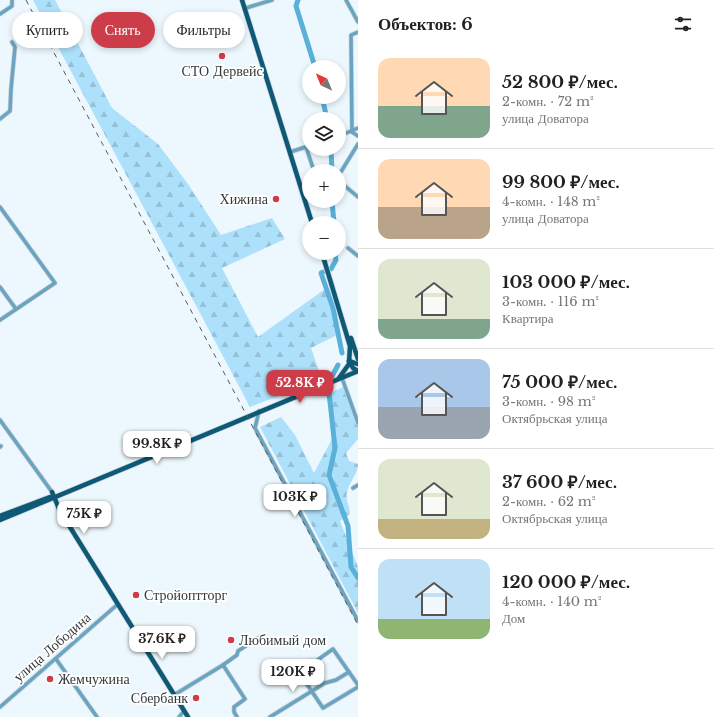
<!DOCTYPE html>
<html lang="ru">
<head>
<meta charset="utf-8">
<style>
  :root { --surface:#fff; --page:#f2f2f2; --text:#222; --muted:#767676; --line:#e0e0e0; --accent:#cd3d49 }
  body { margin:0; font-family:"Libre Baskerville",serif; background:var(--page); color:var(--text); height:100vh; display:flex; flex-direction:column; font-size:15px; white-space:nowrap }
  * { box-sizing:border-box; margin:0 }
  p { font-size:13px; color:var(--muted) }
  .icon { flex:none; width:22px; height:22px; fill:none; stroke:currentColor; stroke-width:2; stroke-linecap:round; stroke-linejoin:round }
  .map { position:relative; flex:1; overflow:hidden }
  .sheet { display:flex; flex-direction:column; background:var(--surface); width:356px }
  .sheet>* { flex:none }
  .banner { position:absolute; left:12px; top:12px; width:286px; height:36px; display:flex; gap:8px }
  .needle { width:26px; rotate:317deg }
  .controls { position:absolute; left:302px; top:60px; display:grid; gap:8px }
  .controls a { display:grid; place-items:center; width:44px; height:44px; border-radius:50%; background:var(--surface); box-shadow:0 2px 6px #0003; font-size:20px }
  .price { position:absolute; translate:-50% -34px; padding:0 9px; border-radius:8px; background:#fff; color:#222; font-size:13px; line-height:26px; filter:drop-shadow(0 1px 2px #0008) }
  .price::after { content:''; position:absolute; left:50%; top:24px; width:12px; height:9px; margin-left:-6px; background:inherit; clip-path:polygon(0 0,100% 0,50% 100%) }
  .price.on { background:var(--accent); color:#fff }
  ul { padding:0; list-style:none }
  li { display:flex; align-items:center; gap:12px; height:100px; padding:0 20px }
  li+li { border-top:1px solid var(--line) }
  li span { display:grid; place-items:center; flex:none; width:112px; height:80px; border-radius:12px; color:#555 }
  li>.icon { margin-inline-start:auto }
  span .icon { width:48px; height:48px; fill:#fffc; stroke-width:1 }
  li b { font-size:17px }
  h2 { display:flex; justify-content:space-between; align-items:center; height:48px; padding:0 20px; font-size:17px }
  .tag { padding:0 14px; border-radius:18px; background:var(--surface); box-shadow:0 2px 6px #0003; font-size:14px; line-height:36px }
  .tag.on { background:var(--accent); color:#fff }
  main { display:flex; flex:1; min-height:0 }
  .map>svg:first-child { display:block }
  .forest { fill:url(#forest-firs) }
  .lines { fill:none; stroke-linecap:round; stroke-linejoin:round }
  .river { stroke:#59b0d8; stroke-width:5 }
  .minor-casing { stroke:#ccd5db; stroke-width:5 }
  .major-casing { stroke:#ccd5db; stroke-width:6 }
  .minor { stroke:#6ba4c0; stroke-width:3.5 }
  .major { stroke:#0e5976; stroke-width:4.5 }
  .rail { stroke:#555a5d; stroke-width:1; stroke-dasharray:5 5; stroke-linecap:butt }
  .poi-dot { fill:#cd3d49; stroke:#fff; stroke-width:1.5 }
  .labels { text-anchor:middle; stroke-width:3.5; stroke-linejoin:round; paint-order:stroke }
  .poi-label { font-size:14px; fill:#34383a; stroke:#fff; text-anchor:start }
  .street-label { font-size:14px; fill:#34383a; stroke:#fff }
</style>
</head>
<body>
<main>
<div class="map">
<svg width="358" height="717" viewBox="0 0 358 717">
  <defs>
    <pattern id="forest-firs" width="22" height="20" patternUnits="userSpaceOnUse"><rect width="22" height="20" fill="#ace0fb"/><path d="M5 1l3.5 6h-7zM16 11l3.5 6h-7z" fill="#95c1d8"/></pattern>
  </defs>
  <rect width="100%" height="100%" fill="#edf8fe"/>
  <g class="forest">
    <path d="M 33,0 L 55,0 L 112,108 L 158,144 L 188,184 L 221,235 L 272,218 L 285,239 L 222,268 L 258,337 L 325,289 L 339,334 L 311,348 L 322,379 L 250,407 Z"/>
    <path d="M 343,387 L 350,406 L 358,421 L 358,439 L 346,453 L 349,461 L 358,464 C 358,474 349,482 347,492 C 345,500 350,506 350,514 L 340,521 L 358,567 L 358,613 L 260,427 L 281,417 L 295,435 L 314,473 L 332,439 L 330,412 L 326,395 Z"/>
  </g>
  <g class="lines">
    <g class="river">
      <path d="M 298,0 L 296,6 L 315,67"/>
      <path d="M 322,97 L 327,119"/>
      <path d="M 331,149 L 332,171"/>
      <path d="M 332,201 L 334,223"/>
      <path d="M 331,269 L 336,260 L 335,253"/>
      <path d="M 323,272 L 321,273 L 333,308 L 342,353"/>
      <path d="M 330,380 L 338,365"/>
      <path d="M 329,386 L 329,392 L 335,448 L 329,475 L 348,526 L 351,567 L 358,578"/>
    </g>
    <defs>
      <g id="minor">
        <path d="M 346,0 L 358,22"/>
        <path d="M 246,8 L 272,0"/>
        <path d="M 0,14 L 12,6 L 12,0"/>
        <path d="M 0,119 L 10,111 L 11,89 L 15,47 L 12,42"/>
        <path d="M 352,132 L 351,35 L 358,32"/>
        <path d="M 352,132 L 358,136"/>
        <path d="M 339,136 L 358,128"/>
        <path d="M 306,147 L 314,171"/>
        <path d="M 290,152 L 309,146"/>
        <path d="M 339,175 L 358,144"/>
        <path d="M 339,181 L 358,197"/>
        <path d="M 0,207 L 55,283 L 0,320"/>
        <path d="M 348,248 L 358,256"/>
        <path d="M 0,287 L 16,309"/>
        <path d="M 342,378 L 358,423"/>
        <path d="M 259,411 L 255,428 L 358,621"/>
        <path d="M 0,420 L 52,492"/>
        <path d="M 0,447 L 1,446"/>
        <path d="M 353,488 L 358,485"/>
        <path d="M 56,659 L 97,717"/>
        <path d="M 223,665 L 245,699 L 234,707 L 234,712 L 237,717"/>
        <path d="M 358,685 L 333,649 L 316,661 L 309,661 L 296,668 L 323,708 L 358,687"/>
        <path d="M 174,695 L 223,665 L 237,655 L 238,651 L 258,638"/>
        <path d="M 0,707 L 118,604"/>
        <path d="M 179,717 L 184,711"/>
        <path d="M 270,717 L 325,683 L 336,680 L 349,672"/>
      </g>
      <g id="major">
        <path d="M 242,0 L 312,223"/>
        <path d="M 322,253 L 350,346 L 349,364 L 339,378"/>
        <path d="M 351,338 L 358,359"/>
        <path d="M 349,361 L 353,368 L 358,371"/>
        <path d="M 349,361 L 358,364"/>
        <path d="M 52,492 L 60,511 L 188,717"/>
        <path d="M 0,516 L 50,497"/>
        <path d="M 0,520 L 358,371"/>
      </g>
    </defs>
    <use href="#minor" class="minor-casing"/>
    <use href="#major" class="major-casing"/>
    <use href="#minor" class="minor"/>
    <use href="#major" class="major"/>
    <path class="rail" d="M 26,0 L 358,625"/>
  </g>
  <g class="poi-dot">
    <circle cx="222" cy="56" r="4"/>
    <circle cx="276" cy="199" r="4"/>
    <circle cx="136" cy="595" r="4"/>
    <circle cx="231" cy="640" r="4"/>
    <circle cx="50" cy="679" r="4"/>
    <circle cx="196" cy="698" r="4"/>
  </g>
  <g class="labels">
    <g class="poi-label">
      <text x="222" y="76" text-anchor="middle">СТО Дервейс</text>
      <text x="268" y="204" text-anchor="end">Хижина</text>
      <text x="144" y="600">Стройоптторг</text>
      <text x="239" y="645">Любимый дом</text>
      <text x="58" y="684">Жемчужина</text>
      <text x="188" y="703" text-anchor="end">Сбербанк</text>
    </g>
    <g class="street-label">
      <text transform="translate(52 647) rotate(-41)" y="5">улица Лободина</text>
    </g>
  </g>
</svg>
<div class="controls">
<a><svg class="needle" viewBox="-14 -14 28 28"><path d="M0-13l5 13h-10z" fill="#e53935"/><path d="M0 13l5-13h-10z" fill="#767676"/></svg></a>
<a><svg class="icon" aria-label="layers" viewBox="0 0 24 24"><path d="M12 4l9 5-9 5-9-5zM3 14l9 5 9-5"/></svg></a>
<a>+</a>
<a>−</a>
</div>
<b class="price on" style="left:300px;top:404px">52.8K ₽</b>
<b class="price" style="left:157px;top:465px">99.8K ₽</b>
<b class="price" style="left:295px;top:518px">103K ₽</b>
<b class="price" style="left:84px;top:535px">75K ₽</b>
<b class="price" style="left:162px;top:660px">37.6K ₽</b>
<b class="price" style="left:293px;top:693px">120K ₽</b>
<div class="banner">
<a class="tag">Купить</a>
<a class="tag on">Снять</a>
<a class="tag">Фильтры</a>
</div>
</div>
<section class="sheet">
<h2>Объектов: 6<svg class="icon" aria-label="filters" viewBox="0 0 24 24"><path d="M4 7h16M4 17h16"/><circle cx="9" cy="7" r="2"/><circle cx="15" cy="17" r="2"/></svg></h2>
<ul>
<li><span style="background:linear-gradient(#ffd9b3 60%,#7fa58c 0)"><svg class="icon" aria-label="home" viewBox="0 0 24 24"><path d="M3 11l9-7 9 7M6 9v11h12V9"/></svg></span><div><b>52 800 ₽/мес.</b><p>2-комн. · 72 m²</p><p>улица Доватора</p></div></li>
<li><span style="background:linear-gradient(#ffd9b3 60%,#b9a48a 0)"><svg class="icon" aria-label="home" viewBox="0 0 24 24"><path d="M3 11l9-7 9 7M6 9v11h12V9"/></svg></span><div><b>99 800 ₽/мес.</b><p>4-комн. · 148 m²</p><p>улица Доватора</p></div></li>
<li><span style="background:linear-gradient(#dfe7d0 75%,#7fa58c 0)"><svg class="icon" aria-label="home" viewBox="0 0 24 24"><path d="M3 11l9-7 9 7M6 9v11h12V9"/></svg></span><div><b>103 000 ₽/мес.</b><p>3-комн. · 116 m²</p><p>Квартира</p></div></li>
<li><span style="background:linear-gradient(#a9c7e8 60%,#9aa5b1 0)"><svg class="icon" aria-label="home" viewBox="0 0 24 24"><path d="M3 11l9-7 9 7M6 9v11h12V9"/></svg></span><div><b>75 000 ₽/мес.</b><p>3-комн. · 98 m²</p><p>Октябрьская улица</p></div></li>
<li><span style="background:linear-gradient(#dfe7d0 75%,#c2b280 0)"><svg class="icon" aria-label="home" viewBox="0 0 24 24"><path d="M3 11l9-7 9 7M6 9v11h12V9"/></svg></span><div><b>37 600 ₽/мес.</b><p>2-комн. · 62 m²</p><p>Октябрьская улица</p></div></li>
<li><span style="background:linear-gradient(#bfe0f5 75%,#8fb573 0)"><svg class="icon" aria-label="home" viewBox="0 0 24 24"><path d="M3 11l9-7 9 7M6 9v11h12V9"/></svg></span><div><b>120 000 ₽/мес.</b><p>4-комн. · 140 m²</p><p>Дом</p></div></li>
</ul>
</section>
</main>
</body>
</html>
